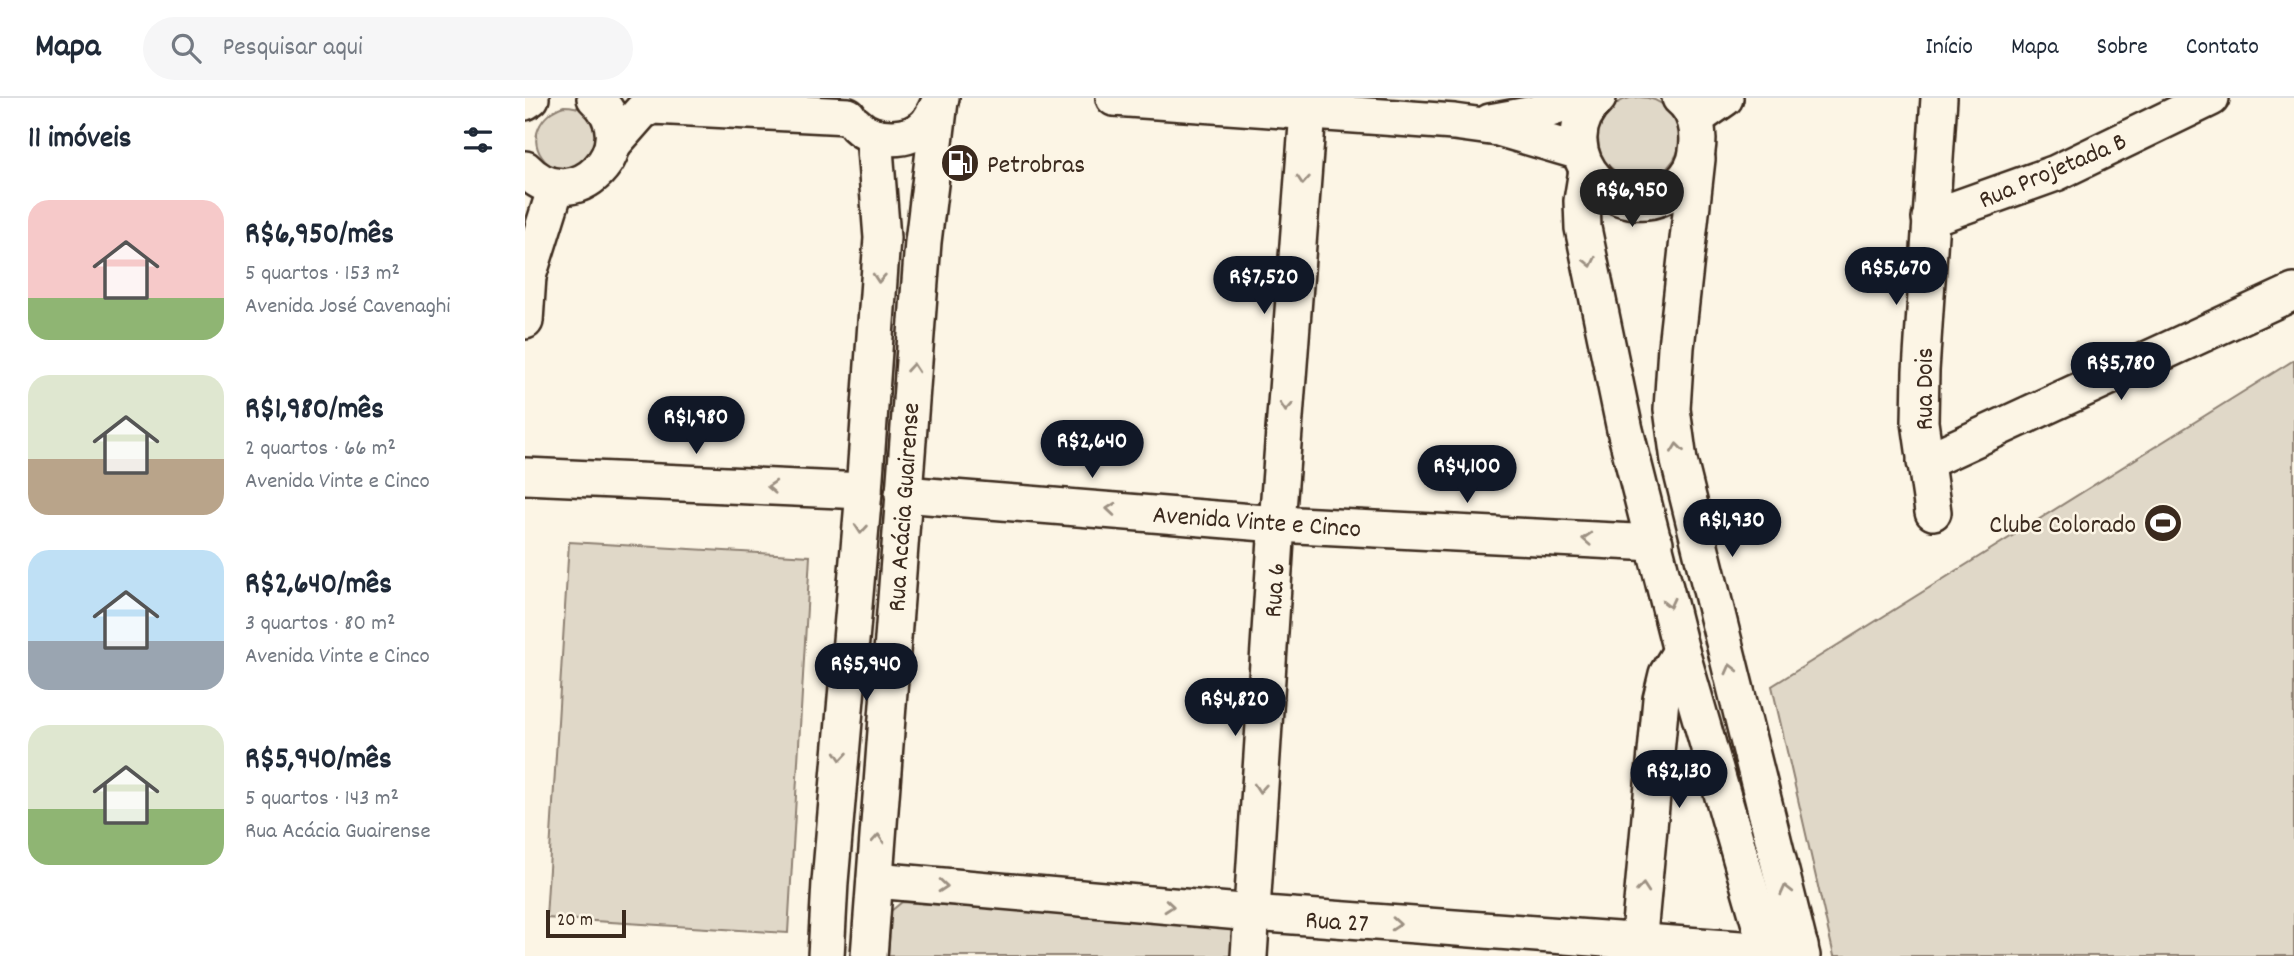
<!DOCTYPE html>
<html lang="pt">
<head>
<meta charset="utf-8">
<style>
  :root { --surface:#fff; --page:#f6f6f7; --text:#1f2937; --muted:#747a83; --line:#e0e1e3; --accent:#111827 }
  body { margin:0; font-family:Dekko,sans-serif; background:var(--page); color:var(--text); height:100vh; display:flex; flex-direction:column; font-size:26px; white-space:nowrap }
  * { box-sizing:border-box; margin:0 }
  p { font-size:23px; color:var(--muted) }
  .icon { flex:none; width:38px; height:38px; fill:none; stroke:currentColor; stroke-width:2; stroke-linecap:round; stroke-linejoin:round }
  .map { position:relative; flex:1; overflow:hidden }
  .panel { display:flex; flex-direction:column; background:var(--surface); width:525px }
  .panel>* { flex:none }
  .scale { position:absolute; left:21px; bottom:18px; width:80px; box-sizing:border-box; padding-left:7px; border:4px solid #3b2a1e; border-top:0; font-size:19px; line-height:24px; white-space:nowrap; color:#3b2a1e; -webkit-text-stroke:5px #fcf5e5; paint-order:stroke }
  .price { position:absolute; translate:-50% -60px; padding:0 16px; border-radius:24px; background:var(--accent); color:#fff; font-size:23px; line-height:46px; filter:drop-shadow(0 2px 4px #0008) }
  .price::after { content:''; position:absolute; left:50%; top:42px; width:21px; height:16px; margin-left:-10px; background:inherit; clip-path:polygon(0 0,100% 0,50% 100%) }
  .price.on { background:#222; color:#fff }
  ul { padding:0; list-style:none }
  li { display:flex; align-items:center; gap:21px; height:175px; padding:0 28px }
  li span { display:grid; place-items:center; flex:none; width:196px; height:140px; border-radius:21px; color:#555 }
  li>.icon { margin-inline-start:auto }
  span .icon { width:84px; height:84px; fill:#fffc; stroke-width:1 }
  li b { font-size:30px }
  h2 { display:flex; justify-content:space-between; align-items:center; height:84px; padding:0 28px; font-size:30px }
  header { display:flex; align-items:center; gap:42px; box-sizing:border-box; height:98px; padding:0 35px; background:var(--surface); border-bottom:2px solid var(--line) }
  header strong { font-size:33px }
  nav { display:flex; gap:38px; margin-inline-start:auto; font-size:24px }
  .search { width:490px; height:63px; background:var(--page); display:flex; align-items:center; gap:18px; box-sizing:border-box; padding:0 24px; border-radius:38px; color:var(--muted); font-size:26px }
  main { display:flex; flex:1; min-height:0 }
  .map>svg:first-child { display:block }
  .green { fill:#e0d8c8; stroke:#8e8173; stroke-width:2 }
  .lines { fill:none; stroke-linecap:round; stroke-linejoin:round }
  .minor-casing { stroke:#3b2a1e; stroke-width:40 }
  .minor { stroke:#fcf5e5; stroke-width:35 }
  .oneway { stroke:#9c9082 }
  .labels { text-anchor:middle; stroke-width:5; stroke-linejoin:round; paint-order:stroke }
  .poi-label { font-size:26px; fill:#3b2a1e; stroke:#fcf5e5; text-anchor:start }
  .street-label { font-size:26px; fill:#3b2a1e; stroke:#fcf5e5 }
</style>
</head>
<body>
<header>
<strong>Mapa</strong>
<div class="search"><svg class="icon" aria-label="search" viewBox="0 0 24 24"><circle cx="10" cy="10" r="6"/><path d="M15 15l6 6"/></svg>Pesquisar aqui</div>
<nav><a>Início</a><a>Mapa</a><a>Sobre</a><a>Contato</a></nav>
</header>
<main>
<section class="panel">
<h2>11 imóveis<svg class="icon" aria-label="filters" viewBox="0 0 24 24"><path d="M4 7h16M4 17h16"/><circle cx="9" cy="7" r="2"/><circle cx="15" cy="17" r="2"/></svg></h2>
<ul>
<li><span style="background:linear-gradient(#f6c9c9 70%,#8fb573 0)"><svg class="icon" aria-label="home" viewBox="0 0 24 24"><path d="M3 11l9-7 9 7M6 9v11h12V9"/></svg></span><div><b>R$6,950/mês</b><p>5 quartos · 153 m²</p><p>Avenida José Cavenaghi</p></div></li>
<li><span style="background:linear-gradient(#dfe7d0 60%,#b9a48a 0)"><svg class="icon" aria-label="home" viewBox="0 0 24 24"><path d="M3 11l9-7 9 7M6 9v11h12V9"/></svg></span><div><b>R$1,980/mês</b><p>2 quartos · 66 m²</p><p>Avenida Vinte e Cinco</p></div></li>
<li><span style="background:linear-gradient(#bfe0f5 65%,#9aa5b1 0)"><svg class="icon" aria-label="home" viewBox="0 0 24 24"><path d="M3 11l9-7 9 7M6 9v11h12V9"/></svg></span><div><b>R$2,640/mês</b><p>3 quartos · 80 m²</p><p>Avenida Vinte e Cinco</p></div></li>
<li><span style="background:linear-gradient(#dfe7d0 60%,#8fb573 0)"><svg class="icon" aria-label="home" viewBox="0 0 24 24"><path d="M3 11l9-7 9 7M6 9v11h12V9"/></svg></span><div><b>R$5,940/mês</b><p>5 quartos · 143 m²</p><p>Rua Acácia Guairense</p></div></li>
</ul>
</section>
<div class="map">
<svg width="1769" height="858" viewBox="0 0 1769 858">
  <rect width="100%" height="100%" fill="#fcf5e5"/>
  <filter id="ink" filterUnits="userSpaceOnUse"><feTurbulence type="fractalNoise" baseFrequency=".0143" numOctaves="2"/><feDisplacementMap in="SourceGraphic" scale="14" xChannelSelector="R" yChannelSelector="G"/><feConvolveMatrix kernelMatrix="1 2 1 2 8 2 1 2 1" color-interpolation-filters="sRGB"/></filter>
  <g filter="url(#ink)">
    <g class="green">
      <circle cx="1114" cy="40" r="41"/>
      <path d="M 39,8 C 57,8 64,15 75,27 L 65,67 C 56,69 42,74 33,72 C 28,71 23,66 20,63 C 1,41 16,15 39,8 Z"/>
      <path d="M 1769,262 L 1769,858 L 1309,858 L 1247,588 Z"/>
      <path d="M 44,444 L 285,458 L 263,835 L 21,820 Z"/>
      <path d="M 377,804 L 702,828 L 712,836 L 710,858 L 363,858 L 366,813 Z"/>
    </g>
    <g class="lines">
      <defs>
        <g id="minor">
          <path d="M 589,0 L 929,24 L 973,30 L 1055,54"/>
          <path d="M 1073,0 C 1016,52 1099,141 1155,86 C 1164,77 1171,66 1172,53 C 1175,34 1171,13 1155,0"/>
          <path d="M 0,4 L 6,0"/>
          <path d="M 1170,21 L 1200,0"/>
          <path d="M 965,24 L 1009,16 L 1059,0"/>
          <path d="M 331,27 C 348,44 386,45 403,25 C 408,18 413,8 416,0"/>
          <path d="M 88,46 L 117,13 L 128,8 L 323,18"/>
          <path d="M 1172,61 L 1151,249 L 1147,311 L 1154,363 L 1277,858"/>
          <path d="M 0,71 C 49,124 123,46 70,0"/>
          <path d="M 1062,72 L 1057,103 L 1058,130 L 1100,332 L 1156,553 L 1244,858"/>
          <path d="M 1405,120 L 1531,75 L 1686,0"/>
          <path d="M 0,155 L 3,178 L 0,223"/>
          <path d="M 3,178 L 31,89"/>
          <path d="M 1400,364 L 1769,194"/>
          <path d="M 0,378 L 339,393"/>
          <path d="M 378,396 L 752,426 L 1130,445"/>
          <path d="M 1408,414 L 1395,324 L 1396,273 L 1414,0"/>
          <path d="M 350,782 L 727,815 L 1243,853 L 1275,848"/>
          <path d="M 301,858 L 305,784 L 339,393 L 357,140 L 349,38"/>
          <path d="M 344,858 L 398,144 L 415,3"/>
          <path d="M 724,858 L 752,426 L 784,0"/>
          <path d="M 1112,858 L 1136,601 L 1142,576 L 1156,553"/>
        </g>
      </defs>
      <use href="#minor" class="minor-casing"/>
      <use href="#minor" class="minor"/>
    </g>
    <defs><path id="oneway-chevron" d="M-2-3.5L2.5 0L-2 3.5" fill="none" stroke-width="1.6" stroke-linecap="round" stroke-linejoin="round" transform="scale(1.75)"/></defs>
    <g class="oneway">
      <use href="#oneway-chevron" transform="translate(778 82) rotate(94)"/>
      <use href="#oneway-chevron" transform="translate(1065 164) rotate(78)"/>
      <use href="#oneway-chevron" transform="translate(354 180) rotate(94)"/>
      <use href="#oneway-chevron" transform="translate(388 270) rotate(-85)"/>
      <use href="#oneway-chevron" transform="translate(761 309) rotate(94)"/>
      <use href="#oneway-chevron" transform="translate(1152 350) rotate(-97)"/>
      <use href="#oneway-chevron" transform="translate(247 389) rotate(-177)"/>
      <use href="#oneway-chevron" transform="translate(586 411) rotate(-175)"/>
      <use href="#oneway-chevron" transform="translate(336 431) rotate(95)"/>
      <use href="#oneway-chevron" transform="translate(1062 441) rotate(-177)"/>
      <use href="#oneway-chevron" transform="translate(1144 505) rotate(77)"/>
      <use href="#oneway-chevron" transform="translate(1206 571) rotate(-104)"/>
      <use href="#oneway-chevron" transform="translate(316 658) rotate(95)"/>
      <use href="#oneway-chevron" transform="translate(735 690) rotate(94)"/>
      <use href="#oneway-chevron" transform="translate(353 741) rotate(-86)"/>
      <use href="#oneway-chevron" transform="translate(418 788) rotate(5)"/>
      <use href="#oneway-chevron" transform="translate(1118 790) rotate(-85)"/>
      <use href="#oneway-chevron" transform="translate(1261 792) rotate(-104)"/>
      <use href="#oneway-chevron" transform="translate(644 808) rotate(5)"/>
      <use href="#oneway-chevron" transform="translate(871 826) rotate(4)"/>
    </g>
  </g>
  <defs>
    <symbol id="fuel-disc" viewBox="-11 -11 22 22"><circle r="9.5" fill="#3b2a1e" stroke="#fcf5e5"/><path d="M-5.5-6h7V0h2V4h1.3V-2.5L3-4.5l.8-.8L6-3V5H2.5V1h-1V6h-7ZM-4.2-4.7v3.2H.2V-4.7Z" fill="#fff"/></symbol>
    <symbol id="stadium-disc" viewBox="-11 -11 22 22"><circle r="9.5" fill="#3b2a1e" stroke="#fcf5e5"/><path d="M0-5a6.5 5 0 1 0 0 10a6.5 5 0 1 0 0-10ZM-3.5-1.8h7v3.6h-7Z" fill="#fff"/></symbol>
  </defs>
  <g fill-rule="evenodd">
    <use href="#fuel-disc" x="413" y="43" width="44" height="44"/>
    <use href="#stadium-disc" x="1616" y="403" width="44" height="44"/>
  </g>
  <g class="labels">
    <g class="poi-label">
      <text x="462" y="74">Petrobras</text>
      <text x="1611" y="434" text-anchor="end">Clube Colorado</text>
    </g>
    <g class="street-label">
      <text transform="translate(1527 71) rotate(-23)" y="9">Rua Projetada B</text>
      <text transform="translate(1398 291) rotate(-90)" y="9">Rua Dois</text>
      <text transform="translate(377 409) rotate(-86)" y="9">Rua Acácia Guairense</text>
      <text transform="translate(732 422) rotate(4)" y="9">Avenida Vinte e Cinco</text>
      <text transform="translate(748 492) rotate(-86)" y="9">Rua 6</text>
      <text transform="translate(812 822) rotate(4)" y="9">Rua 27</text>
    </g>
  </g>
</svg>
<div class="scale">20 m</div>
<b class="price on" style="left:1107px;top:131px">R$6,950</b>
<b class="price" style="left:1371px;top:209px">R$5,670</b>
<b class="price" style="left:739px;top:218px">R$7,520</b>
<b class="price" style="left:1596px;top:304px">R$5,780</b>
<b class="price" style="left:171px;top:358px">R$1,980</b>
<b class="price" style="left:567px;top:382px">R$2,640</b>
<b class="price" style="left:942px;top:407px">R$4,100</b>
<b class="price" style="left:1207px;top:461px">R$1,930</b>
<b class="price" style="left:341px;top:605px">R$5,940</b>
<b class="price" style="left:710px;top:640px">R$4,820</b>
<b class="price" style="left:1154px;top:712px">R$2,130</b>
</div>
</main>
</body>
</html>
